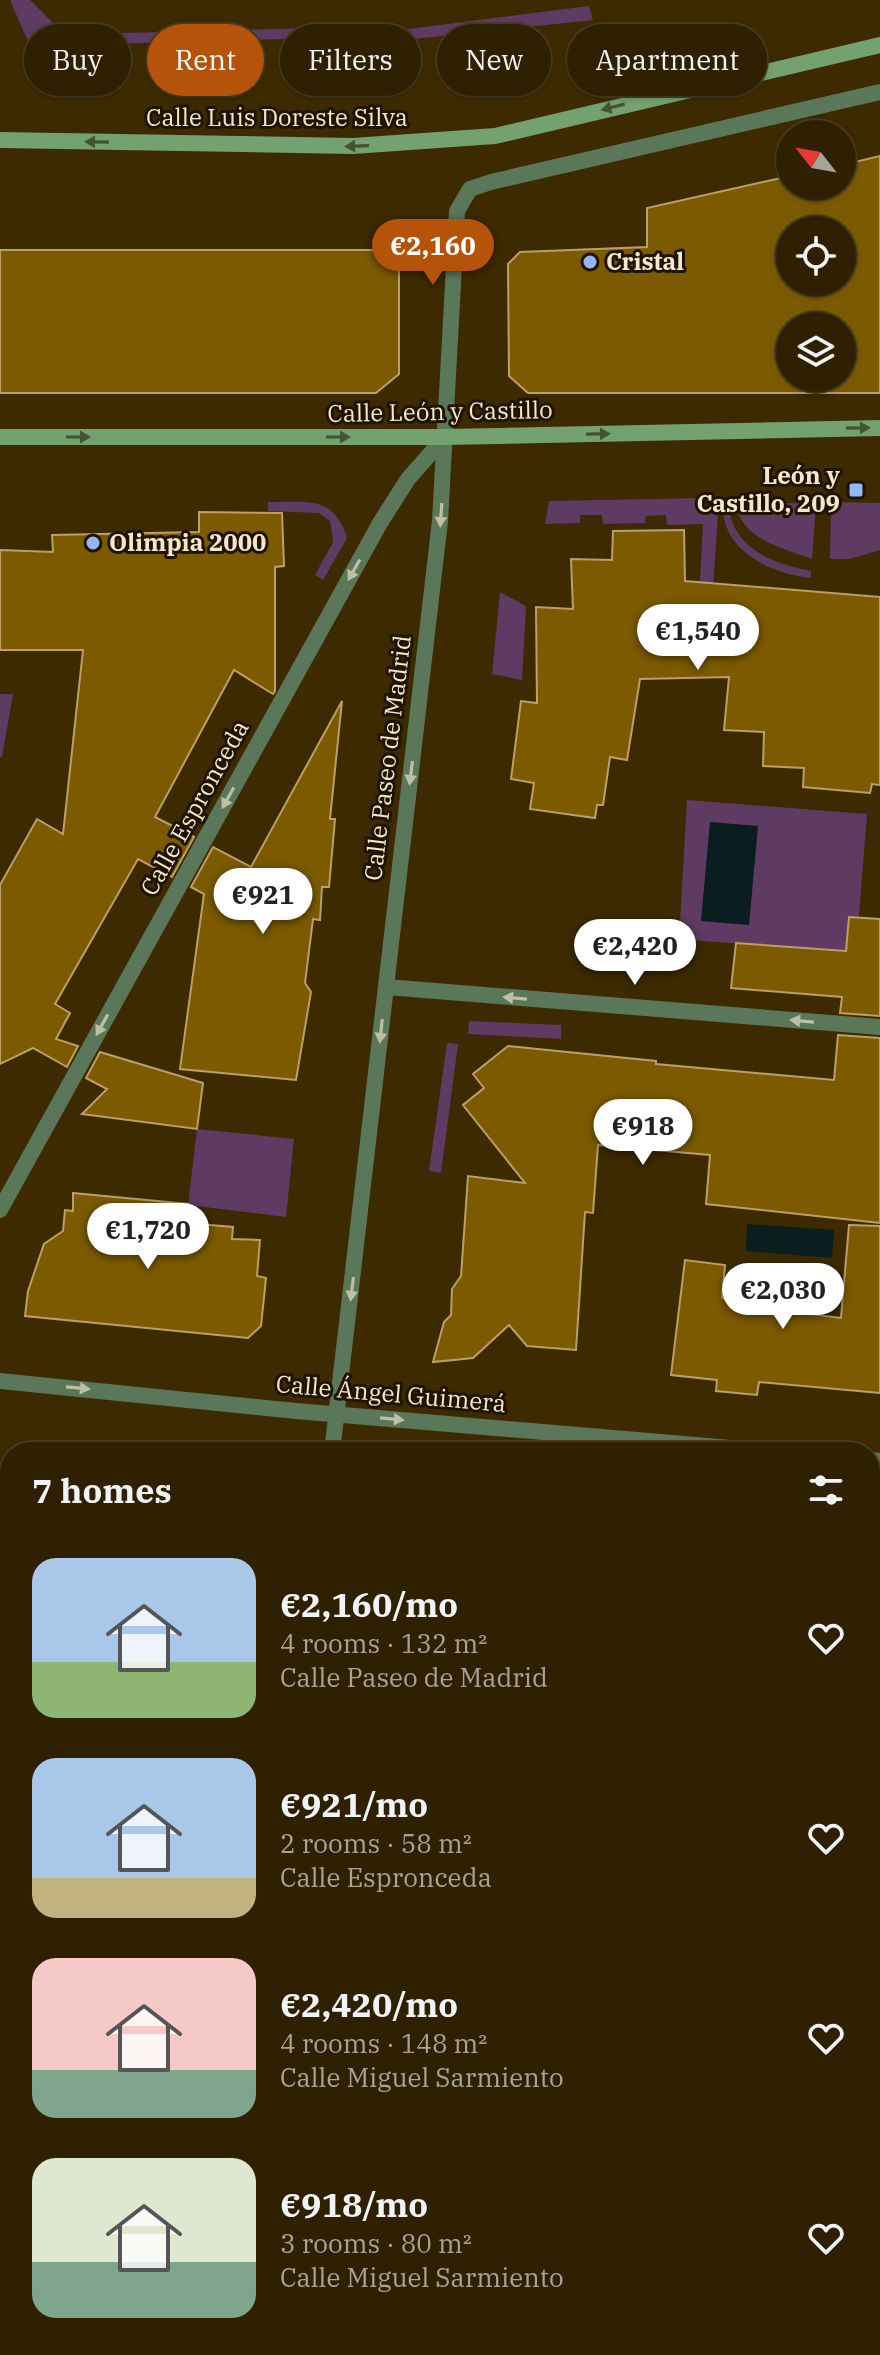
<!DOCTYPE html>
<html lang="en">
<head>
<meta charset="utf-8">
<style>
  :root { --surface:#2e2000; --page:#36280a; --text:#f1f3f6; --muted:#a7a399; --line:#493e22; --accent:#b45309 }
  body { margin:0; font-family:"IBM Plex Serif",serif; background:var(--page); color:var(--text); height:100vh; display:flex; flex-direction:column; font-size:30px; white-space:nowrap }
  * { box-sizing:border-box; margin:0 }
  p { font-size:26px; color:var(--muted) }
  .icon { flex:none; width:44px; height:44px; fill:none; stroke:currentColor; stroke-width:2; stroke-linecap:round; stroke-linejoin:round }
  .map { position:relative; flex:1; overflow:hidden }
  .sheet { position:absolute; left:0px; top:1442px; width:880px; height:914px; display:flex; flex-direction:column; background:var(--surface); border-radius:32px 32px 0 0; box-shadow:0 2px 6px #0004,0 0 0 2px var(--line) }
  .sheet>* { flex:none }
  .banner { position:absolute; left:24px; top:24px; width:832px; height:72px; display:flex; gap:16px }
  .needle { width:52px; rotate:301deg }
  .buttons { position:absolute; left:776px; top:120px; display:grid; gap:16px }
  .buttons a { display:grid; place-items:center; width:80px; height:80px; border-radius:50%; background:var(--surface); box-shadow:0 2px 6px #0004,0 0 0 2px var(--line); font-size:40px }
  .price { position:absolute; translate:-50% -68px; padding:0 18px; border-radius:28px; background:#fff; color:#222; font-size:26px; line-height:52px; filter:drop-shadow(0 2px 4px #0008) }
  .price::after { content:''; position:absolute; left:50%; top:48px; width:24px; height:18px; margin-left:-12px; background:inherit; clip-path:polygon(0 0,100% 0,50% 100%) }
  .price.on { background:var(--accent); color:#fff }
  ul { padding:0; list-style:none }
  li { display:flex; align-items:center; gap:24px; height:200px; padding:0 32px }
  li span { display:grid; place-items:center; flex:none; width:224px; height:160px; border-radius:24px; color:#555 }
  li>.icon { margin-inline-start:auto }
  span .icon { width:96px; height:96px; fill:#fffc; stroke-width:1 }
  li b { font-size:34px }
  h2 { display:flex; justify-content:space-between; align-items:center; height:96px; padding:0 32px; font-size:34px }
  .chip { padding:0 28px; border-radius:36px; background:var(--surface); box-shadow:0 2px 6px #0004,0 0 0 2px var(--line); font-size:28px; line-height:72px }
  .chip.on { background:var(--accent); color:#fff }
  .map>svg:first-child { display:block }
  .green { fill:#5f3a63 }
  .water { fill:#0a1d1f }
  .building { fill:#7b5a00; stroke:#bb9f68; stroke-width:2; fill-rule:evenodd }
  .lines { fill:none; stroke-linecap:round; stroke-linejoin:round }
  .street { stroke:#5b7759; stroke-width:16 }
  .secondary { stroke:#73a170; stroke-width:16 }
  .oneway { fill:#445332 }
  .oneway2 { fill:#bfc0a3 }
  .poi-dot { fill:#93b7fd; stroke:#1e1400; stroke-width:3 }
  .labels { text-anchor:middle; stroke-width:6; stroke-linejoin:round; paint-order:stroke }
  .street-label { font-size:24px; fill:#f5e7cb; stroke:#1e1400 }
  .poi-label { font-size:24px; font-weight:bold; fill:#f5e7cb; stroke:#1e1400; text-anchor:start }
</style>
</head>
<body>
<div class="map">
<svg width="880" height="2355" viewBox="0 0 880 2355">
  <rect width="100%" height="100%" fill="#3d2a00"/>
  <g class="green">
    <path d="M 10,0 L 30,0 L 54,24 L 84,34 L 314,28 L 322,38 L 30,46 Z"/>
    <path d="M 589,6 L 593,20 L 386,42 L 362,35 Z"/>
    <path d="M 705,498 L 704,512 L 718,513 L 707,676 L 695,675 L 703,524 L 667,525 L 666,515 L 646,516 L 645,523 L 603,524 L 602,515 L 580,515 L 580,523 L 545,524 L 549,501 Z"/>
    <path d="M 736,501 L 816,504 L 812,559 C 783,548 738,539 736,501 Z"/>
    <path d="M 268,502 C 307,503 333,494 347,538 L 323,580 L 315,575 L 333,542 L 330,521 L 319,513 L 268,511 Z"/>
    <path d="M 831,502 L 880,503 L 880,550 L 850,559 L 830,559 Z"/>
    <path d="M 723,509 L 729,509 C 735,550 775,564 811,571 L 811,578 C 773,574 724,552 723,509 Z"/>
    <path d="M 500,592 L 526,606 L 522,680 L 492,674 Z"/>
    <path d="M 0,694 L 13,694 L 2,757 L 0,757 Z"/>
    <path d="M 687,800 L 867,814 L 856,953 L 679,939 Z"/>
    <path d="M 469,1021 L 561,1025 L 561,1039 L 468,1034 Z"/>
    <path d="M 447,1043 L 458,1044 L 441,1173 L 429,1171 Z"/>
    <path d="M 197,1129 L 294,1139 L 286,1217 L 188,1205 Z"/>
    <path d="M 0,2015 L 10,2057 L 10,2346 L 70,2346 L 72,2355 L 0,2355 Z"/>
    <path d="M 723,2346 L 798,2346 L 797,2355 L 723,2349 Z"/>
  </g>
  <g class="water">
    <path d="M 710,822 L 758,826 L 749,925 L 701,921 Z"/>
    <path d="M 747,1224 L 834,1230 L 832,1258 L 746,1251 Z"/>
  </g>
  <g class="building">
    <path d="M 880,156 L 880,393 L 528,393 L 509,376 L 508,264 L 520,252 L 647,247 L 647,208 L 790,176 L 790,186 L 842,186 L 842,165 ZM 790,230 L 842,230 L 842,282 L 790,282 ZM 790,326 L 842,326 L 842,378 L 790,378 Z"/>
    <path d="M 0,250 L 399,250 L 399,374 L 376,393 L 0,393 Z"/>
    <path d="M 199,512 L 282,513 L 284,566 L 275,567 L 275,691 L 273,694 L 234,670 L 155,817 L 194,837 L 172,877 L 138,859 L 55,1004 L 70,1013 L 56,1039 L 78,1046 L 67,1067 L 33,1048 L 0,1064 L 0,885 L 37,819 L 63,834 L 83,650 L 0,650 L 0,550 L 53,552 L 52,535 L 199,532 Z"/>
    <path d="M 684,530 L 685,581 L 880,597 L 880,785 L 872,784 L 870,793 L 803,787 L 804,768 L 763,766 L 764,732 L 724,730 L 729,677 L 640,679 L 627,760 L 610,757 L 603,805 L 597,805 L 595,818 L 530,809 L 534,783 L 511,779 L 521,701 L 537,703 L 536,607 L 573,609 L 571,559 L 612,560 L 613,531 Z"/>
    <path d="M 342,701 L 330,819 L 335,819 L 329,887 L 322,887 L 320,920 L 313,919 L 305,983 L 311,992 L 296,1080 L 180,1069 L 204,894 L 191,887 L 213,847 L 251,867 Z"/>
    <path d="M 849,917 L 880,919 L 880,1016 L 840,1013 L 842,997 L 731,988 L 736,943 L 846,951 Z"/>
    <path d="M 838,1035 L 880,1038 L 880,1223 L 706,1204 L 710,1155 L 598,1145 L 593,1213 L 585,1212 L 576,1350 L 527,1346 L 509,1325 L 473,1358 L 433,1362 L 444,1322 L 451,1315 L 452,1289 L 461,1276 L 468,1176 L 525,1183 L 463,1105 L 484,1088 L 473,1074 L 508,1046 L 656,1061 L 656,1064 L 834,1080 Z"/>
    <path d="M 100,1052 L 203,1083 L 197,1129 L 82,1114 L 107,1089 L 86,1078 Z"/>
    <path d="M 73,1193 L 188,1204 L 186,1223 L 233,1227 L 232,1239 L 260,1240 L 257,1276 L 266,1278 L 261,1326 L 248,1338 L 25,1316 L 28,1291 L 44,1244 L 63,1231 L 65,1210 L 73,1211 Z"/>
    <path d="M 849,1225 L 880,1226 L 880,1393 L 759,1382 L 757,1395 L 716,1391 L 717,1380 L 671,1375 L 685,1260 L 725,1265 L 722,1298 L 743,1301 L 743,1306 L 841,1318 Z"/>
  </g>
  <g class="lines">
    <g class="street">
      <path d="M 386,987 L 880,1027"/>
      <path d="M 0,1210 L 380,523 L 408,479 L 445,437"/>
      <path d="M 0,1381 L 296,1411 L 777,1452"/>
      <path d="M 332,1452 L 440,521 L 457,211 L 470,189 L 491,182 L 880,92"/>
      <path d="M 870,1460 L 880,1461"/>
      <path d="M 0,1818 L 10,1855"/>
      <path d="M 870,1902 L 880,1904"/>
      <path d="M 870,2315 L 880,2315"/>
      <path d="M 130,2346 L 132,2355"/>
    </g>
    <g class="secondary">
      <path d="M 0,140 L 353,146 L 495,136 L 880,45"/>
      <path d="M 0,437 L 445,437 L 880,428"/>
      <path d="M 214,2355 L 216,2346"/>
    </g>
  </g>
  <defs><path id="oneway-solid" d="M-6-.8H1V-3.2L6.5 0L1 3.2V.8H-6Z" transform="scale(2)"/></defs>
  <g class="oneway">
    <use href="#oneway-solid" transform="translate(613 107) rotate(166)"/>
    <use href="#oneway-solid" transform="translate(97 142) rotate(-179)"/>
    <use href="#oneway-solid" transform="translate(357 146) rotate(178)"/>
    <use href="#oneway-solid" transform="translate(858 428) rotate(-1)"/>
    <use href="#oneway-solid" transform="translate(598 434) rotate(-1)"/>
    <use href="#oneway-solid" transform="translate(78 437)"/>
    <use href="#oneway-solid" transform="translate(338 437)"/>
  </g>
  <g class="oneway2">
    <use href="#oneway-solid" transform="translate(441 515) rotate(94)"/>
    <use href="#oneway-solid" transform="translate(354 570) rotate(119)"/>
    <use href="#oneway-solid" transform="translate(411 773) rotate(97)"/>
    <use href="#oneway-solid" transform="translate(228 798) rotate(119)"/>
    <use href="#oneway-solid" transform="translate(515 998) rotate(-175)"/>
    <use href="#oneway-solid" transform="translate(802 1021) rotate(-175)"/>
    <use href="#oneway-solid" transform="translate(102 1025) rotate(119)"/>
    <use href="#oneway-solid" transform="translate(381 1031) rotate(96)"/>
    <use href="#oneway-solid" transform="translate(352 1289) rotate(97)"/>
    <use href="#oneway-solid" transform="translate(78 1388) rotate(5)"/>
    <use href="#oneway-solid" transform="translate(392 1419) rotate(5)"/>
  </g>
  <g class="poi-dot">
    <circle cx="590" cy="262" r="8"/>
    <rect x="848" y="482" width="16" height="16" rx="4"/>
    <circle cx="93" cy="543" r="8"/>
  </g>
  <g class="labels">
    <g class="street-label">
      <text x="277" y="126">Calle Luis Doreste Silva</text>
      <text transform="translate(440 412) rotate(-1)" y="8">Calle León y Castillo</text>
      <text transform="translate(388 758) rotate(-83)" y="8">Calle Paseo de Madrid</text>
      <text transform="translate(195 808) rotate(-61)" y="8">Calle Espronceda</text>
      <text transform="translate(391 1394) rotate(5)" y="8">Calle Ángel Guimerá</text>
    </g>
    <g class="poi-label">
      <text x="606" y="270">Cristal</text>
      <text x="840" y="484" text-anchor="end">León y<tspan x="840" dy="28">Castillo, 209</tspan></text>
      <text x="109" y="551">Olimpia 2000</text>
    </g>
  </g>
</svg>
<div class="buttons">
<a><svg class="needle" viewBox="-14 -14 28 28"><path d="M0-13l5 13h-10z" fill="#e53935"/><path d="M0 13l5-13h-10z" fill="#a7a399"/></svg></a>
<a><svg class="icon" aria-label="locate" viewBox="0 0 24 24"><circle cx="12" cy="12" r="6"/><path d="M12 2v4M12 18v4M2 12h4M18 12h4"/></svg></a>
<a><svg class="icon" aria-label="layers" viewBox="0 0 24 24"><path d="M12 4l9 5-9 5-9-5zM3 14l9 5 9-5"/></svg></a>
</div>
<b class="price on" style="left:433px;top:287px">€2,160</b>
<b class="price" style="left:698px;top:672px">€1,540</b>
<b class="price" style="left:263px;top:936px">€921</b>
<b class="price" style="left:635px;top:987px">€2,420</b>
<b class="price" style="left:643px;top:1167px">€918</b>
<b class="price" style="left:148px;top:1271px">€1,720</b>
<b class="price" style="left:783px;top:1331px">€2,030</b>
<div class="banner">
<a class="chip">Buy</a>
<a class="chip on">Rent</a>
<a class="chip">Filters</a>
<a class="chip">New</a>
<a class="chip">Apartment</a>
</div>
<section class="sheet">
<h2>7 homes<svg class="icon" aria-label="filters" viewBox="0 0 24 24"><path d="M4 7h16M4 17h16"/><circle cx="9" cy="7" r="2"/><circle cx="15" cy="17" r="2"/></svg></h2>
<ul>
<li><span style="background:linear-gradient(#a9c7e8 65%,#8fb573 0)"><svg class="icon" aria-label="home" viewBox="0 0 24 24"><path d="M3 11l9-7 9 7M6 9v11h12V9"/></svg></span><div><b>€2,160/mo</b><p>4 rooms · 132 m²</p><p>Calle Paseo de Madrid</p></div><svg class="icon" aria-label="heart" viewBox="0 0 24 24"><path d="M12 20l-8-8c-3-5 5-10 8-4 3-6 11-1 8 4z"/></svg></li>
<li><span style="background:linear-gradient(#a9c7e8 75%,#c2b280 0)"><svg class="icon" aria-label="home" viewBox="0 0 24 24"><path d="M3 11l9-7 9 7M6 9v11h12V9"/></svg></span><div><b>€921/mo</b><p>2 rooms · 58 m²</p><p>Calle Espronceda</p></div><svg class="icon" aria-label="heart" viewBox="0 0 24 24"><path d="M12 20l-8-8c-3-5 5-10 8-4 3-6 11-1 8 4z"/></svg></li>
<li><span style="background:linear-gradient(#f6c9c9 70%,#7fa58c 0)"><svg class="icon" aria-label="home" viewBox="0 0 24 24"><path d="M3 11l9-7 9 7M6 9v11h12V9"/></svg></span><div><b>€2,420/mo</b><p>4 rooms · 148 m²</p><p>Calle Miguel Sarmiento</p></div><svg class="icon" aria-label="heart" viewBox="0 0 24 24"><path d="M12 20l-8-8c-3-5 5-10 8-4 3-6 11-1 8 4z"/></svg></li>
<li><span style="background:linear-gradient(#dfe7d0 65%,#7fa58c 0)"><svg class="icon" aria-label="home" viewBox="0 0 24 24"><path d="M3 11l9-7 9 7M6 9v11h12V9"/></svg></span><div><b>€918/mo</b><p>3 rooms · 80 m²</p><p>Calle Miguel Sarmiento</p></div><svg class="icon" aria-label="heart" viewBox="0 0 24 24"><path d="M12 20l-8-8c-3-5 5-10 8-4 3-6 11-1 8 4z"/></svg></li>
</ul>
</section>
</div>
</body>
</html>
